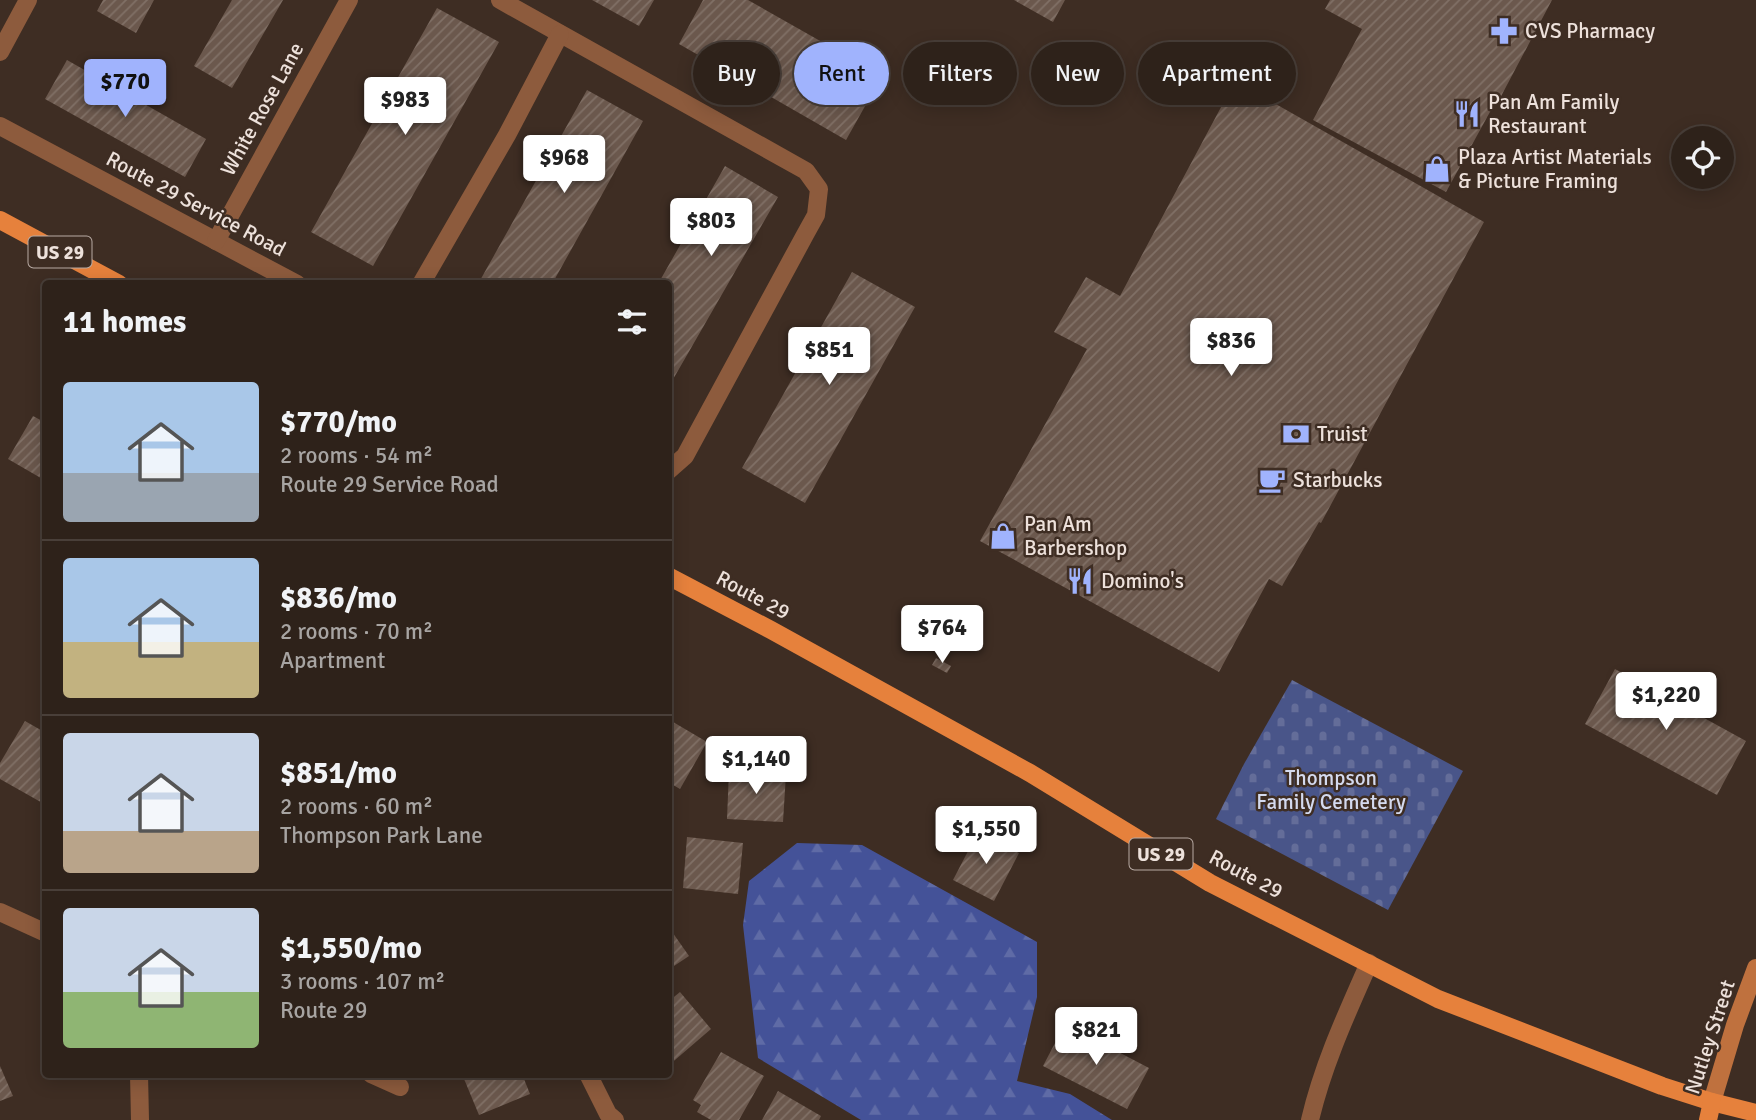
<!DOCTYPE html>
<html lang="en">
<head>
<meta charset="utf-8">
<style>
  :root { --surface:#2e221a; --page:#3a2f27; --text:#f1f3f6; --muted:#a7a4a2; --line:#493f39; --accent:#a0b3fd }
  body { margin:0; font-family:Signika,sans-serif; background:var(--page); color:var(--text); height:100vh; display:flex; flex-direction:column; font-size:26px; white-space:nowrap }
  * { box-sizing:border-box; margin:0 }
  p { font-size:23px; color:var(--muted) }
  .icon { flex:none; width:38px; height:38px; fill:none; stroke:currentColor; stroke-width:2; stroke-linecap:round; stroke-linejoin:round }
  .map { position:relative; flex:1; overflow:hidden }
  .details { position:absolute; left:42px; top:280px; width:630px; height:798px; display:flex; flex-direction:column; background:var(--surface); border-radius:7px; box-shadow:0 4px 18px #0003,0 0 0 2px var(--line) }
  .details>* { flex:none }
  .top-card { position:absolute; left:693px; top:42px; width:665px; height:63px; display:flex; gap:14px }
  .controls { position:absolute; left:1671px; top:126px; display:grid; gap:14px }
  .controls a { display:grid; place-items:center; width:63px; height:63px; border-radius:50%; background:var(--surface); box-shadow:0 4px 18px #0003,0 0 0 2px var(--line); font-size:35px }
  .price { position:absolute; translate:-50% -60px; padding:0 16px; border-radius:7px; background:#fff; color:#222; font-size:23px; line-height:46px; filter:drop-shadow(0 2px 4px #0008) }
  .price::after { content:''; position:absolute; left:50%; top:42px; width:21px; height:16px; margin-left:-10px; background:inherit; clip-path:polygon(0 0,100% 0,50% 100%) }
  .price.on { background:var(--accent); color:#111 }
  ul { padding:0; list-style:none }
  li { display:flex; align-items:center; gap:21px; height:175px; padding:0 21px }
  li+li { border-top:2px solid var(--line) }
  li span { display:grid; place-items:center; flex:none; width:196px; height:140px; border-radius:7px; color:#555 }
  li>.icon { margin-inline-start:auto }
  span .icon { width:84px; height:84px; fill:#fffc; stroke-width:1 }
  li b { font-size:30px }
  h2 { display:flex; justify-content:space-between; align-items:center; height:84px; padding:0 21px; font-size:30px }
  .chip { padding:0 24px; border-radius:32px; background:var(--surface); box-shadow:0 4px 18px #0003,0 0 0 2px var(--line); font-size:24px; line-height:63px }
  .chip.on { background:var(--accent); color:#111 }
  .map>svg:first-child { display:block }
  .forest { fill:url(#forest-firs) }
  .cemetery { fill:url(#cemetery-stones) }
  .building { fill:url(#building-hatch) }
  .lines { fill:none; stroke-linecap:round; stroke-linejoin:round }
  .street { stroke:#8d5b3d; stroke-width:18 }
  .secondary { stroke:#bf713e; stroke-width:18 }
  .primary { stroke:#e6813c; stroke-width:18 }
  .labels { text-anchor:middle; stroke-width:5; stroke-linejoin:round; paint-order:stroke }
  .shield { fill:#3e2d23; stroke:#b8aba4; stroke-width:2 }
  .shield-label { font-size:19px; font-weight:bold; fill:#ede1db }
  .poi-label { font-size:21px; fill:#ede1db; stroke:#3e2d23; text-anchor:start }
  .street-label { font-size:21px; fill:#ede1db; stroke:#3e2d23 }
  .park-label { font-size:21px; fill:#d4daef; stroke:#3e2d23 }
</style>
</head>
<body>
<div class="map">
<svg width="1756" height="1120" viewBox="0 0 1756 1120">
  <defs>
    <pattern id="forest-firs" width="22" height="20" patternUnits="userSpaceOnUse" patternTransform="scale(1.75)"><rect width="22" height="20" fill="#445298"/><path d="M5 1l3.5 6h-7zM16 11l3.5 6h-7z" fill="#5f6ba6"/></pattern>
    <pattern id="cemetery-stones" width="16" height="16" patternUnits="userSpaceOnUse" patternTransform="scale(1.75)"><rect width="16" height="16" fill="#495589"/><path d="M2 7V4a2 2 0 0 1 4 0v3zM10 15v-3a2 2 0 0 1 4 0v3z" fill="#646d99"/></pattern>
    <pattern id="building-hatch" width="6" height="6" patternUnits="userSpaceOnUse" patternTransform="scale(1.75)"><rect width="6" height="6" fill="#6b584d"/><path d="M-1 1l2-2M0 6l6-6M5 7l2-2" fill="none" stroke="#807066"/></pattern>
  </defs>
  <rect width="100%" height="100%" fill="#3e2d23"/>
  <path class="forest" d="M 797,843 L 862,845 L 1037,942 L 1037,997 L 1017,1081 L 1070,1094 L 1112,1120 L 861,1120 L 758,1058 L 743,925 L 749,881 Z"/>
  <path class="cemetery" d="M 1292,680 L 1463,771 L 1388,910 L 1216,819 L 1244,764 Z"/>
  <g class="building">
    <path d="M 103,0 L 154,0 L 136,33 L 97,11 Z"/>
    <path d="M 232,0 L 283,0 L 232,88 L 194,66 Z"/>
    <path d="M 592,0 L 654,0 L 639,26 Z"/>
    <path d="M 703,0 L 748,0 L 882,76 L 846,140 L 679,44 Z"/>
    <path d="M 1014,0 L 1065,0 L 1053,22 Z"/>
    <path d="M 1330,0 L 1552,0 L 1498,102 L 1496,101 L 1446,192 L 1313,120 L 1362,29 L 1325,9 Z"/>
    <path d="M 437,8 L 499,42 L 373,266 L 311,232 Z"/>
    <path d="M 67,60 L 206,139 L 185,177 L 45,99 Z"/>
    <path d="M 1235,81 L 1484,222 L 1321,523 L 1319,522 L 1282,586 L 1269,579 L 1219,672 L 980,541 L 1087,349 L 1054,332 L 1086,277 L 1120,296 Z"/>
    <path d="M 587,90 L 643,121 L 552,284 L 478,284 Z"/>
    <path d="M 725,166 L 778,197 L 668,388 L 668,284 L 658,284 Z"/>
    <path d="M 852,272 L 915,307 L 805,503 L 742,468 Z"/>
    <path d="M 33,416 L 46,423 L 46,481 L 8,459 Z"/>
    <path d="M 936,658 L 951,666 L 947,673 L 932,665 Z"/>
    <path d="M 1615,669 L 1746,741 L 1717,795 L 1585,724 Z"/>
    <path d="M 668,719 L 707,742 L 680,789 L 668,782 Z"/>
    <path d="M 25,721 L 46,733 L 46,805 L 0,779 L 0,763 Z"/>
    <path d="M 729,771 L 786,774 L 783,822 L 727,819 Z"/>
    <path d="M 978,832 L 1019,853 L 994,901 L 953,880 Z"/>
    <path d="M 687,837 L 743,843 L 738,894 L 683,888 Z"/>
    <path d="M 668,926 L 689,956 L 668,970 Z"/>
    <path d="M 680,992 L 711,1029 L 668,1066 L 668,1002 Z"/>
    <path d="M 1065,1024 L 1149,1068 L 1127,1109 L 1043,1066 Z"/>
    <path d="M 721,1052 L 764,1076 L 739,1120 L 711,1120 L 697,1112 L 701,1105 L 693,1100 Z"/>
    <path d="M 0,1066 L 13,1096 L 0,1101 Z"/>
    <path d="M 462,1074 L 522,1074 L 530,1094 L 479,1115 Z"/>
    <path d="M 778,1091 L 821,1116 L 819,1120 L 762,1120 Z"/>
  </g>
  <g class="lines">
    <g class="street">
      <path d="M 500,0 L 806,171 L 819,189 L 816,215 L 806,233 L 685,456 L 668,471"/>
      <path d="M 0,52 L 28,0"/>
      <path d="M 0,126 L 297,284"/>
      <path d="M 216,241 L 349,0"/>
      <path d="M 421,284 L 507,135 L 560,34"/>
      <path d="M 0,912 L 46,933"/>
      <path d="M 139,1074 L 140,1120"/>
      <path d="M 371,1074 L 400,1087"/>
      <path d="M 588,1074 L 608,1114 L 615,1120"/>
      <path d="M 1310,1120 C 1323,1065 1346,1015 1369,963"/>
    </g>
    <path class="secondary" d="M 1712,1102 L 1735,1025 L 1756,968"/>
    <g class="primary">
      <path d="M 0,220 L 119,284"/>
      <path d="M 668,576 L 771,630 L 1030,773 L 1210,883 L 1438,999 L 1662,1086 L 1712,1102 L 1756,1113"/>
      <path d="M 1708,1120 L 1712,1102"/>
    </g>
  </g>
  <defs>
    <symbol id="pharmacy-bare" viewBox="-9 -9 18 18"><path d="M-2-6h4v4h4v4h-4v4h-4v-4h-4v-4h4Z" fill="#a0b3fd" stroke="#3e2d23" stroke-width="2.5" paint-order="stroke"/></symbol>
    <symbol id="restaurant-bare" viewBox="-9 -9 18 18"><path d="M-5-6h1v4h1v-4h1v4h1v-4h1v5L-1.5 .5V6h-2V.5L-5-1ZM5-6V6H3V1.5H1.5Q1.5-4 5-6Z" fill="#a0b3fd" stroke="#3e2d23" stroke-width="2.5" paint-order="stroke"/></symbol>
    <symbol id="shop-bare" viewBox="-9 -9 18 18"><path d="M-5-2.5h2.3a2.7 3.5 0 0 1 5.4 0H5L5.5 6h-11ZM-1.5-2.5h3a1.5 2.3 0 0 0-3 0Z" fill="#a0b3fd" stroke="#3e2d23" stroke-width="2.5" paint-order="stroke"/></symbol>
    <symbol id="bank-bare" viewBox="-9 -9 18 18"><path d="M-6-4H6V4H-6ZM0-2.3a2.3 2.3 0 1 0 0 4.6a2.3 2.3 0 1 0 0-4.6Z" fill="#a0b3fd" stroke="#3e2d23" stroke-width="2.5" paint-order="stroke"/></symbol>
    <symbol id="cafe-bare" viewBox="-9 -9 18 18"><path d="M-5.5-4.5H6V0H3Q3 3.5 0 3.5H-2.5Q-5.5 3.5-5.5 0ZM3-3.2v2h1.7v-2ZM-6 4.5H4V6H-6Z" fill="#a0b3fd" stroke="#3e2d23" stroke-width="2.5" paint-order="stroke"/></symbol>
  </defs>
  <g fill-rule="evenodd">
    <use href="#pharmacy-bare" x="1485" y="12" width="38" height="38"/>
    <use href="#restaurant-bare" x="1448" y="95" width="38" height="38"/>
    <use href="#shop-bare" x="1418" y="150" width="38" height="38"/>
    <use href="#bank-bare" x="1277" y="415" width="38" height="38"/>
    <use href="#cafe-bare" x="1253" y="461" width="38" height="38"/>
    <use href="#shop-bare" x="984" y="517" width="38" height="38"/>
    <use href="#restaurant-bare" x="1061" y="562" width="38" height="38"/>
  </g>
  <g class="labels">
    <g class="shield">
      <rect x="28.5" y="236.5" width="63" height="31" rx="5"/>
      <rect x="1129.5" y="838.5" width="63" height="31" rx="5"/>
    </g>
    <g class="shield-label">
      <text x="60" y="259">US 29</text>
      <text x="1161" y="861">US 29</text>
    </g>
    <g class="poi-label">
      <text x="1525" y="38">CVS Pharmacy</text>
      <text x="1488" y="109">Pan Am Family<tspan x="1488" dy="24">Restaurant</tspan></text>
      <text x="1458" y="164">Plaza Artist Materials<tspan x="1458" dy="24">&amp; Picture Framing</tspan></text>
      <text x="1317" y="441">Truist</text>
      <text x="1293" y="487">Starbucks</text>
      <text x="1024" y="531">Pan Am<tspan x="1024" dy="24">Barbershop</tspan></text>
      <text x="1101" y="588">Domino's</text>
    </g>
    <g class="street-label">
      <text transform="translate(262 109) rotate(-61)" y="7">White Rose Lane</text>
      <text transform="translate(196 204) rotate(28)" y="7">Route 29 Service Road</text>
      <text transform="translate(753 595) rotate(28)" y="7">Route 29</text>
      <text transform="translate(1246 874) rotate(28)" y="7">Route 29</text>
      <text transform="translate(1710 1037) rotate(-72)" y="7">Nutley Street</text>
    </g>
    <g class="park-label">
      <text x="1331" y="785">Thompson<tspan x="1331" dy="24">Family Cemetery</tspan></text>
    </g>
  </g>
</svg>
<div class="controls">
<a><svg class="icon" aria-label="locate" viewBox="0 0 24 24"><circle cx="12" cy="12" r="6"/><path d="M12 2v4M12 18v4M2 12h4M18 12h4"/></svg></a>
</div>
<b class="price on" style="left:125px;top:119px">$770</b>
<b class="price" style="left:405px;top:137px">$983</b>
<b class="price" style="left:564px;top:195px">$968</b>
<b class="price" style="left:711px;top:258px">$803</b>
<b class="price" style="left:1231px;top:378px">$836</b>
<b class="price" style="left:829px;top:387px">$851</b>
<b class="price" style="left:942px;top:665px">$764</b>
<b class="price" style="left:1666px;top:732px">$1,220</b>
<b class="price" style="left:756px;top:796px">$1,140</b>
<b class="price" style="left:986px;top:866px">$1,550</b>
<b class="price" style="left:1096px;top:1067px">$821</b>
<div class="top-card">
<a class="chip">Buy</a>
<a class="chip on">Rent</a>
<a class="chip">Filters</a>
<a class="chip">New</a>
<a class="chip">Apartment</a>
</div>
<section class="details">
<h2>11 homes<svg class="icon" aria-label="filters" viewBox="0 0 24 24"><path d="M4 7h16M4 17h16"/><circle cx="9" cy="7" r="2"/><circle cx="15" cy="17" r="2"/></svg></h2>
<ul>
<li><span style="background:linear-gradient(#a9c7e8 65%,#9aa5b1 0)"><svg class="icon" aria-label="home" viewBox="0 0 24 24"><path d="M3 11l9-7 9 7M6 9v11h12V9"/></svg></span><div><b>$770/mo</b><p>2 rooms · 54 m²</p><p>Route 29 Service Road</p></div></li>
<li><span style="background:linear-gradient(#a9c7e8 60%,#c2b280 0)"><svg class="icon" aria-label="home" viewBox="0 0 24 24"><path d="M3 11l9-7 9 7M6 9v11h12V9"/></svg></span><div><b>$836/mo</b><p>2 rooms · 70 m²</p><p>Apartment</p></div></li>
<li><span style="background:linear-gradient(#c9d6e8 70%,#b9a48a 0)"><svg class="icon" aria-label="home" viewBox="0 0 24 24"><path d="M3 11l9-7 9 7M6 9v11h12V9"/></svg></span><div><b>$851/mo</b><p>2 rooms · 60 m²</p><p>Thompson Park Lane</p></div></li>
<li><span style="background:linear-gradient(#c9d6e8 60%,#8fb573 0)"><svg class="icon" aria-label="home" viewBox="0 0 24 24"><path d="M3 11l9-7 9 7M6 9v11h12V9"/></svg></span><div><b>$1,550/mo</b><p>3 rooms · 107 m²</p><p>Route 29</p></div></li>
</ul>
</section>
</div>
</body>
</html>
